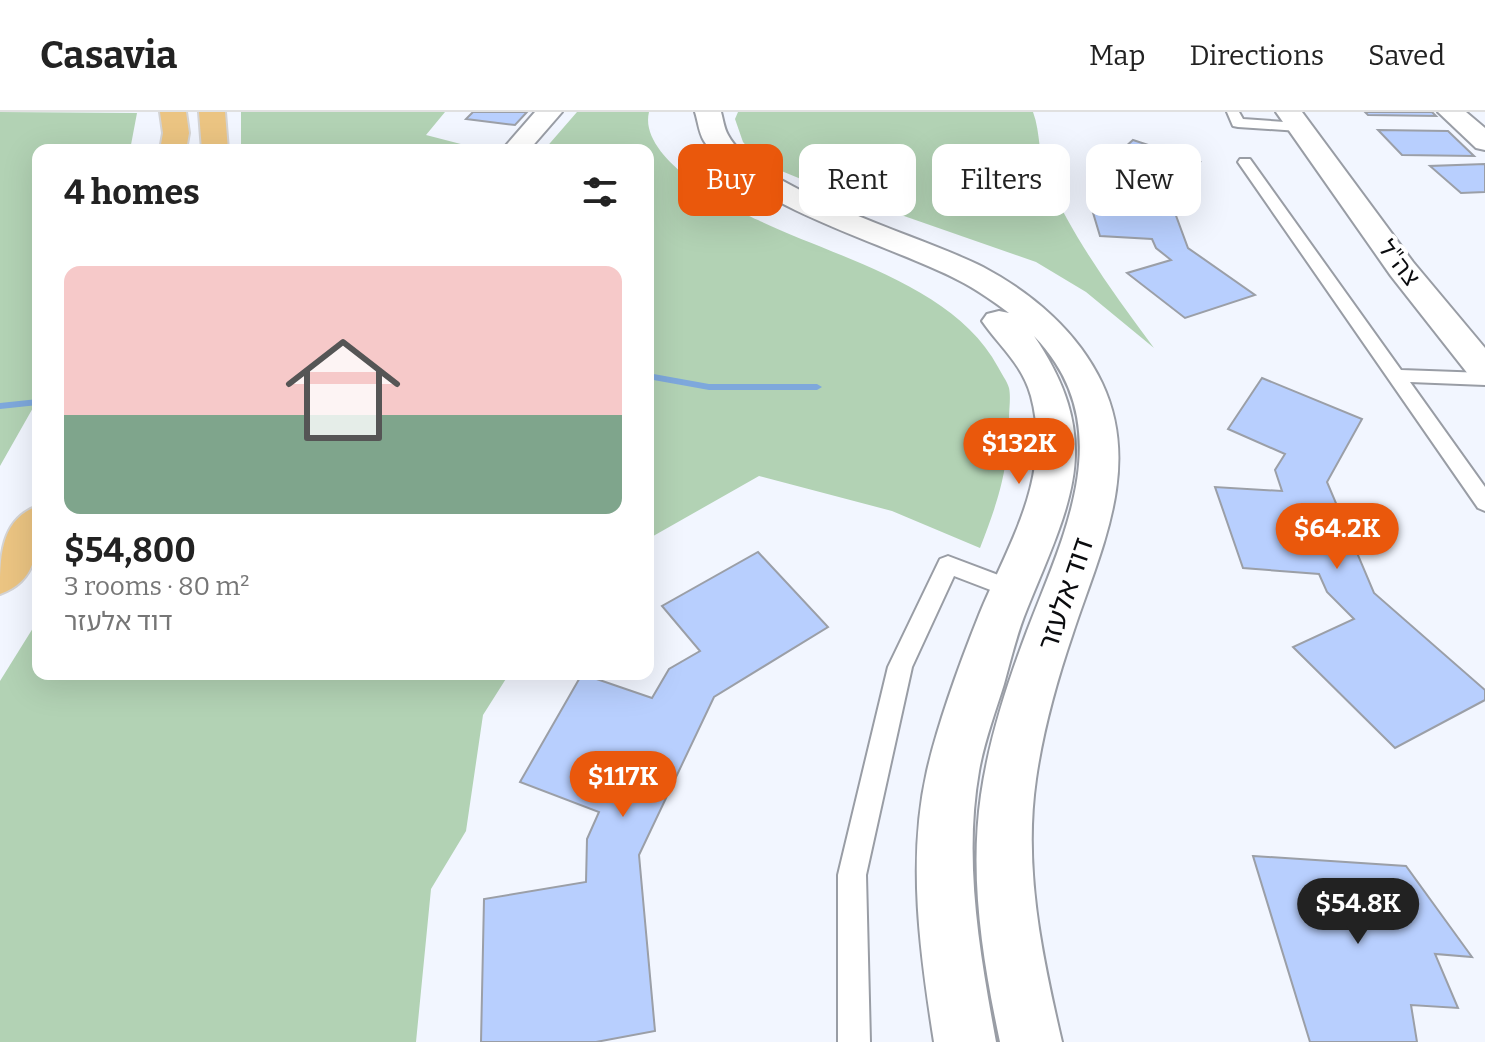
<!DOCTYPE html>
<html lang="en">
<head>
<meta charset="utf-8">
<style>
  :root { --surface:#fff; --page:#f2f2f2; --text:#222; --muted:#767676; --line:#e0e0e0; --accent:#ea580c }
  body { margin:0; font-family:Bitter,"Noto Sans Hebrew",serif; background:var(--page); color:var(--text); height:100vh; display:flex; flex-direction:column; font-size:30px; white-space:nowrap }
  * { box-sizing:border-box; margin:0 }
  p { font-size:26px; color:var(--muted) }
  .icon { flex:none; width:44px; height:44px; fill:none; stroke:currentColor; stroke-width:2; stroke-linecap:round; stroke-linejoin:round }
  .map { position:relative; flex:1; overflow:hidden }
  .details { position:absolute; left:32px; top:32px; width:622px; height:536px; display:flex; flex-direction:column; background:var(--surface); border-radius:16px; box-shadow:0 8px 32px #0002 }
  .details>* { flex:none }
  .guide { position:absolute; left:678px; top:32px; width:686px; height:72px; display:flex; gap:16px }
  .price { position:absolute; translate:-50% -68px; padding:0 18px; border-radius:28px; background:var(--accent); color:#fff; font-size:26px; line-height:52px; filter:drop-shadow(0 2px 4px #0008) }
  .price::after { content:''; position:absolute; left:50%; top:48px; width:24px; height:18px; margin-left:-12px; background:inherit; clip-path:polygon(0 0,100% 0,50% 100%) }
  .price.on { background:#222; color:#fff }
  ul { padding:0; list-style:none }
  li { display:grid; align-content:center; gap:16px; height:424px; padding:0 32px }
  li span { display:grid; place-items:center; height:248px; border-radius:16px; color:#555 }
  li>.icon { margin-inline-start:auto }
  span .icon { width:144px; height:144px; fill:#fffc; stroke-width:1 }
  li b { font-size:34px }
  h2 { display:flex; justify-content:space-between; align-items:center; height:96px; padding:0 32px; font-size:34px }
  .chip { padding:0 28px; border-radius:16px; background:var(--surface); box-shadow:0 8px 32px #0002; font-size:28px; line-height:72px }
  .chip.on { background:var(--accent); color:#fff }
  header { display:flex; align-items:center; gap:48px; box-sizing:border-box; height:112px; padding:0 40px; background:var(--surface); border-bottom:2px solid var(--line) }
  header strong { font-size:38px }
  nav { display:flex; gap:44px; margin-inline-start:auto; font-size:28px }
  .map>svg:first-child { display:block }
  .green { fill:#b2d2b4 }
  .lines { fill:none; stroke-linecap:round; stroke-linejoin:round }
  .stream { fill:#7ea8dc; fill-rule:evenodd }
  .building { fill:#b8cffe; stroke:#9b9fa7; stroke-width:2 }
  .service-casing { stroke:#999da5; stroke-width:4 }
  .minor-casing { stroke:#999da5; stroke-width:4 }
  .tertiary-casing { stroke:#999da5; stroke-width:4 }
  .trunk-casing { stroke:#d3d3d4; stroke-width:4 }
  .service { fill:#fff; fill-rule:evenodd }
  .minor { fill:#fff; fill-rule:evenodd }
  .tertiary { fill:#fff; fill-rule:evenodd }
  .trunk { fill:#ebc482; fill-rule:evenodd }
  .labels { text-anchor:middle; stroke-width:8; stroke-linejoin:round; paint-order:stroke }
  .far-street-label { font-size:24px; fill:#0a0b0e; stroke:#fff }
  .street-label { font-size:28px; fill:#0a0b0e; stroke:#fff }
</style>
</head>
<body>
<header>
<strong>Casavia</strong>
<nav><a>Map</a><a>Directions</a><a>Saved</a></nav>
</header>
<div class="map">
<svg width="1485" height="930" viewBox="0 0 1485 930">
  <rect width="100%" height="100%" fill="#f2f6ff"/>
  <g class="green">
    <path d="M 0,0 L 137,1 L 130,38 L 38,38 L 38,287 L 0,354 Z"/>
    <path d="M 241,0 L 445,0 L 426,23 L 484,38 L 241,38 Z"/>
    <path d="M 577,0 L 649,0 C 638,44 724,92 758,108 C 835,145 955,174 998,255 C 1001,261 1007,269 1009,276 C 1011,285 1009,297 1009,307 C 1008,359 999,387 980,436 L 892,399 L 759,364 L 648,427 L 648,38 L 544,38 Z"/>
    <path d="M 738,0 L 1033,0 C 1041,21 1038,46 1047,67 C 1075,129 1114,182 1154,236 L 1086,180 L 1036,150 L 818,74 L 762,51 L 743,30 L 735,7 Z"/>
    <path d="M 38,508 L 38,562 L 509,562 L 483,603 L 466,719 L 431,777 L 416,930 L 0,930 L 0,569 Z"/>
  </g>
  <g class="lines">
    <g class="stream">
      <path d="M 648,261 L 709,272 L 817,272 L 822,275 L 817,278 L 709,278 L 648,267 Z"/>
      <path d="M 38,287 L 38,293 L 0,297 L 0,291 Z"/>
    </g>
  </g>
  <g class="building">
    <path d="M 473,0 L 527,0 L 515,13 L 466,7 Z"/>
    <path d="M 1365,0 L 1432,0 L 1436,4 L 1368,3 Z"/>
    <path d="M 1378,18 L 1448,19 L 1474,44 L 1402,43 Z"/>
    <path d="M 1133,28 L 1200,50 L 1168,82 L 1188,136 L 1255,183 L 1185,206 L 1127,161 L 1171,148 L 1156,136 L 1152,127 L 1100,124 L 1088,84 L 1135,87 L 1132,76 L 1141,68 L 1103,55 Z"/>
    <path d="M 1485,52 L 1485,80 L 1461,81 L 1430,54 Z"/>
    <path d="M 1262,266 L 1362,307 L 1327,370 L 1374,481 L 1485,578 L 1485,588 L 1395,636 L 1293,535 L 1354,507 L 1327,480 L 1319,462 L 1243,456 L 1215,375 L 1282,379 L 1275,358 L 1285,342 L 1228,317 Z"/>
    <path d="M 758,440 L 828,515 L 714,585 L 639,743 L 655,919 L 596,930 L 481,930 L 484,787 L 586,770 L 587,727 L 599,700 L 520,670 L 582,562 L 652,586 L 669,557 L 700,539 L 662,494 Z"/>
    <path d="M 1253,744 L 1406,754 L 1472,845 L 1435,842 L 1458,896 L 1411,893 L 1417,930 L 1310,930 Z"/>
  </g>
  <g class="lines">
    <defs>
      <g id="service">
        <path d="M 1227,0 L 1239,0 L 1243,7 L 1299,11 L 1305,15 L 1299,19 L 1238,15 L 1233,14 Z"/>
        <path d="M 1240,47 L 1250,47 L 1401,258 L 1485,261 L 1485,273 L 1410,270 L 1485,375 L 1485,399 L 1478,396 L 1238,50 Z"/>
        <path d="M 948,444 L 1022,472 L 1025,478 L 1022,484 L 1014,487 L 954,464 L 912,555 L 866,763 L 870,930 L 838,930 L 838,763 L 888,555 L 940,447 Z"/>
      </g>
      <g id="minor">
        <path d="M 535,0 L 562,0 L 529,38 L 502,38 Z"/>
        <path d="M 1438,0 L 1466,0 L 1485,16 L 1485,38 L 1476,36 Z"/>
      </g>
      <g id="tertiary">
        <path d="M 695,0 L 721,0 C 723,7 724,16 728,23 C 757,78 925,125 983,155 C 1032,181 1078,220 1102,271 C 1142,356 1100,439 1073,521 C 1057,568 1043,618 1036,667 C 1023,756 1042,844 1062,930 L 1000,930 C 983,849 969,766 981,683 C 989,627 1007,572 1027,519 C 1064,422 1121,314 1034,224 C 1106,330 1070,391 1027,497 C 1017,521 1011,547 1004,572 C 995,601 984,630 979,659 C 963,749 980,842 996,930 L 934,930 C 920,841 907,747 927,659 C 938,611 961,548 979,503 C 1008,432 1053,365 1031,284 C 1022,252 1000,235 982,209 L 987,202 L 999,199 L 1009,201 C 993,189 976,177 958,168 C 890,132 744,95 704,29 C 699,21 698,9 695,0 Z"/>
        <path d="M 1276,0 L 1302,0 L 1413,150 L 1485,236 L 1485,271 L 1472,267 L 1391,164 Z"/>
      </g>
      <g id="trunk">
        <path d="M 160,0 L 186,0 L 189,21 L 186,38 L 160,38 L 163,21 Z"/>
        <path d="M 199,0 L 225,0 L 228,38 L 202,38 Z"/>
        <path d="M 38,394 C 38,430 41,468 0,482 C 0,446 0,407 38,394 Z"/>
      </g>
    </defs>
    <use href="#service" class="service-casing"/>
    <use href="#minor" class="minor-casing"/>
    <use href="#tertiary" class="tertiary-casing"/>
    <use href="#trunk" class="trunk-casing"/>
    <use href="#service" class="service"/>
    <use href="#minor" class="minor"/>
    <use href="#tertiary" class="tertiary"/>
    <use href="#trunk" class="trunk"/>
  </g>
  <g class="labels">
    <g class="far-street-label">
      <text transform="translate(1399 151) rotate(52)" y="8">צה"ל</text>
    </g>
    <g class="street-label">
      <text transform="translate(1065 482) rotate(-71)" y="10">דוד אלעזר</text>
    </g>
  </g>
</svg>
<b class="price" style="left:1019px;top:374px">$132K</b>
<b class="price" style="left:1337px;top:459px">$64.2K</b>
<b class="price" style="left:623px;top:707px">$117K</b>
<b class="price on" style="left:1358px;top:834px">$54.8K</b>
<div class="guide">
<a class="chip on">Buy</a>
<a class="chip">Rent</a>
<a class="chip">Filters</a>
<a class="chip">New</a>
</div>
<section class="details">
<h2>4 homes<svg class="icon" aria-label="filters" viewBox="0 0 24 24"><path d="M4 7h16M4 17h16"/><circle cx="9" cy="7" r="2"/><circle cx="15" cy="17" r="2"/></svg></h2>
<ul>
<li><span style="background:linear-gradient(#f6c9c9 60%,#7fa58c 0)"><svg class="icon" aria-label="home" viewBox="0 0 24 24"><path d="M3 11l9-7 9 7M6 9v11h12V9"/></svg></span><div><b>$54,800</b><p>3 rooms · 80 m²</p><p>דוד אלעזר</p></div></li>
</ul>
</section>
</div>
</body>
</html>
